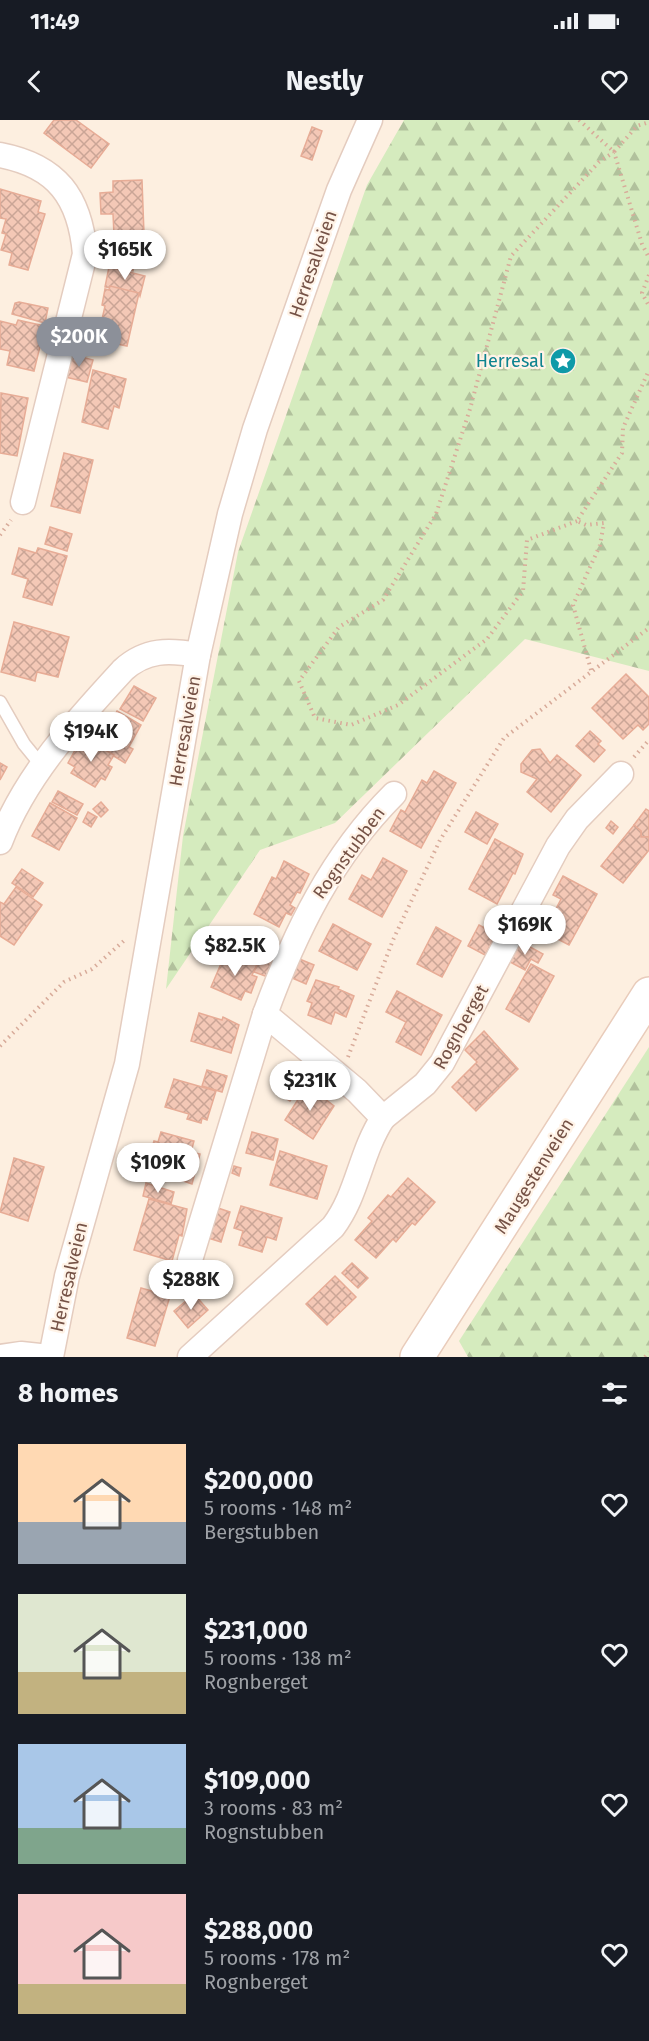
<!DOCTYPE html>
<html lang="en">
<head>
<meta charset="utf-8">
<style>
  :root { --surface:#171b24; --page:#20242c; --text:#f1f3f6; --muted:#9ea1a6; --accent:#8c9099 }
  body { margin:0; font-family:"Fira Sans",sans-serif; background:var(--page); color:var(--text); height:100vh; display:flex; flex-direction:column; font-size:22px; white-space:nowrap }
  * { box-sizing:border-box; margin:0 }
  p { font-size:20px; color:var(--muted) }
  .icon { flex:none; width:33px; height:33px; fill:none; stroke:currentColor; stroke-width:2; stroke-linecap:round; stroke-linejoin:round }
  .map { position:relative; height:1237px; overflow:hidden }
  .sheet { display:flex; flex-direction:column; background:var(--surface); flex:1 }
  .sheet>* { flex:none }
  .price { position:absolute; translate:-50% -51px; padding:0 14px; border-radius:21px; background:#fff; color:#222; font-size:20px; line-height:39px; filter:drop-shadow(0 2px 3px #0008) }
  .price::after { content:''; position:absolute; left:50%; top:36px; width:18px; height:14px; margin-left:-9px; background:inherit; clip-path:polygon(0 0,100% 0,50% 100%) }
  .price.active { background:var(--accent); color:#fff }
  ul { padding:0; list-style:none }
  li { display:flex; align-items:center; gap:18px; height:150px; padding:0 18px }
  li span { display:grid; place-items:center; flex:none; width:168px; height:120px; border-radius:0px; color:#555 }
  li>.icon { margin-inline-start:auto }
  span .icon { width:72px; height:72px; fill:#fffc; stroke-width:1 }
  li b { font-size:26px }
  h2 { display:flex; justify-content:space-between; align-items:center; height:72px; padding:0 18px; font-size:26px }
  .status { display:flex; justify-content:space-between; align-items:center; height:42px; padding:0 30px; background:var(--surface); direction:ltr }
  .status svg { height:16px; fill:currentColor }
  header { display:flex; justify-content:space-between; align-items:center; height:78px; padding:0 18px; background:var(--surface); font-size:27px; font-weight:700 }
  .map>svg:first-child { display:block }
  .forest { fill:url(#forest-firs) }
  .building { fill:url(#building-cross-hatch); stroke:#e7ac96; stroke-width:1.5 }
  .lines { fill:none; stroke-linecap:round; stroke-linejoin:round }
  .service-casing { stroke:#e4ccbf; stroke-width:15 }
  .minor-casing { stroke:#e4ccbf; stroke-width:27 }
  .secondary-casing { stroke:#e9ccbb; stroke-width:36 }
  .path { stroke:#d8ab9a; stroke-width:4; stroke-dasharray:1.5 4.5; stroke-linecap:butt }
  .service { stroke:#fff; stroke-width:12 }
  .minor { stroke:#fff; stroke-width:24 }
  .secondary { stroke:#fff; stroke-width:33 }
  .labels { text-anchor:middle; stroke-width:4.5; stroke-linejoin:round; paint-order:stroke }
  .street-label { font-size:18px; fill:#755246; stroke:#fff3e7 }
  .culture-label { font-size:18px; fill:#0d838f; stroke:#fff3e7; text-anchor:end }
</style>
</head>
<body>
<div class="status"><b>11:49</b><svg viewBox="0 0 49 12"><path d="M0 12V9h3v3zM5 12V6h3v6zM10 12V3h3v9zM15 12V0h3v12zM26 1h20v11H26zM47 4h2v5h-2z"/></svg></div>
<header><svg class="icon" aria-label="back" viewBox="0 0 24 24"><path d="M15 5l-7 7 7 7"/></svg>Nestly<svg class="icon" aria-label="heart" viewBox="0 0 24 24"><path d="M12 20l-8-8c-3-5 5-10 8-4 3-6 11-1 8 4z"/></svg></header>
<div class="map">
<svg width="649" height="1237" viewBox="0 0 649 1237">
  <defs>
    <pattern id="forest-firs" width="22" height="20" patternUnits="userSpaceOnUse" patternTransform="scale(1.5)"><rect width="22" height="20" fill="#d5ebbe"/><path d="M5 1l3.5 6h-7zM16 11l3.5 6h-7z" fill="#b1c19c"/></pattern>
    <pattern id="building-cross-hatch" width="8" height="8" patternUnits="userSpaceOnUse" patternTransform="scale(1.5)"><rect width="8" height="8" fill="#f4c8b6"/><path d="M0 0l8 8M0 8l8-8" fill="none" stroke="#caa596"/></pattern>
  </defs>
  <rect width="100%" height="100%" fill="#fdefe0"/>
  <g class="forest">
    <path d="M 404,0 L 649,0 L 649,551 L 525,519 L 335,703 L 260,730 L 166,869 L 183,716 L 238,432 L 367,65 Z"/>
    <path d="M 649,927 L 649,1237 L 468,1237 L 459,1221 Z"/>
  </g>
  <g class="building">
    <path d="M 54,0 L 76,0 L 109,24 L 91,48 L 44,13 Z"/>
    <path d="M 312,7 L 322,11 L 312,40 L 301,36 Z"/>
    <path d="M 142,60 L 144,114 L 114,115 L 113,94 L 101,94 L 100,73 L 113,72 L 113,61 Z"/>
    <path d="M 0,69 L 41,81 L 38,92 L 45,94 L 28,150 L 9,145 L 12,133 L 1,130 L 6,114 L 2,113 L 6,99 L 0,98 Z"/>
    <path d="M 112,126 L 136,130 L 133,151 L 108,147 Z"/>
    <path d="M 109,147 L 145,156 L 140,176 L 139,173 L 105,167 Z"/>
    <path d="M 110,166 L 139,173 L 127,226 L 112,223 L 113,217 L 99,213 L 105,186 L 102,185 L 105,169 L 109,170 Z"/>
    <path d="M 19,182 L 48,188 L 45,203 L 12,194 L 15,183 Z"/>
    <path d="M 18,200 L 45,206 L 34,251 L 7,245 L 10,231 L 0,229 L 0,201 L 16,205 Z"/>
    <path d="M 70,234 L 93,240 L 87,262 L 65,257 Z"/>
    <path d="M 93,250 L 126,259 L 119,288 L 114,286 L 108,309 L 82,302 Z"/>
    <path d="M 1,273 L 28,278 L 17,336 L 0,333 Z"/>
    <path d="M 64,333 L 93,340 L 80,393 L 51,386 Z"/>
    <path d="M 50,407 L 72,414 L 67,431 L 45,424 Z"/>
    <path d="M 19,428 L 36,433 L 38,428 L 67,436 L 52,485 L 23,477 L 28,459 L 12,454 Z"/>
    <path d="M 14,502 L 69,517 L 58,557 L 37,552 L 35,561 L 1,552 Z"/>
    <path d="M 626,554 L 649,577 L 649,604 L 643,610 L 638,605 L 623,619 L 592,588 Z"/>
    <path d="M 134,566 L 156,578 L 143,601 L 120,589 Z"/>
    <path d="M 117,591 L 141,605 L 129,627 L 133,629 L 125,643 L 91,622 L 105,598 L 111,602 Z"/>
    <path d="M 590,611 L 601,621 L 598,624 L 605,630 L 594,642 L 576,626 Z"/>
    <path d="M 80,621 L 87,625 L 90,621 L 114,635 L 108,645 L 112,647 L 105,660 L 101,658 L 95,667 L 71,653 L 75,647 L 68,643 Z"/>
    <path d="M 540,629 L 550,643 L 557,635 L 581,655 L 551,692 L 527,672 L 537,659 L 521,652 L 521,644 L 532,630 Z"/>
    <path d="M 0,643 L 7,647 L 0,660 Z"/>
    <path d="M 434,651 L 456,663 L 421,728 L 390,711 L 401,690 L 405,692 L 422,660 L 427,663 Z"/>
    <path d="M 58,671 L 83,684 L 77,695 L 52,682 Z"/>
    <path d="M 101,682 L 108,690 L 101,697 L 93,689 Z"/>
    <path d="M 50,683 L 77,698 L 59,730 L 32,716 Z"/>
    <path d="M 646,689 L 649,691 L 649,717 L 641,717 L 641,711 L 634,705 Z"/>
    <path d="M 88,692 L 97,697 L 91,707 L 83,702 Z"/>
    <path d="M 476,692 L 498,704 L 487,724 L 465,712 Z"/>
    <path d="M 611,701 L 618,707 L 613,714 L 606,708 Z"/>
    <path d="M 634,705 L 641,711 L 641,717 L 649,717 L 649,730 L 623,763 L 601,746 Z"/>
    <path d="M 495,719 L 523,734 L 515,754 L 513,753 L 497,784 L 469,769 Z"/>
    <path d="M 383,738 L 407,751 L 382,797 L 349,779 L 362,755 L 371,760 Z"/>
    <path d="M 284,741 L 309,754 L 300,773 L 297,772 L 290,785 L 295,788 L 291,795 L 286,793 L 279,807 L 254,794 L 272,757 L 276,759 Z"/>
    <path d="M 22,749 L 43,763 L 33,777 L 12,763 Z"/>
    <path d="M 563,756 L 597,774 L 569,825 L 544,812 L 561,779 L 553,775 Z"/>
    <path d="M 16,767 L 42,785 L 14,825 L 0,816 L 0,782 L 4,784 Z"/>
    <path d="M 333,804 L 371,824 L 357,850 L 319,831 Z"/>
    <path d="M 479,805 L 496,814 L 485,835 L 468,826 Z"/>
    <path d="M 436,807 L 461,821 L 442,857 L 417,844 Z"/>
    <path d="M 521,822 L 543,834 L 538,843 L 531,839 L 525,850 L 510,842 Z"/>
    <path d="M 226,832 L 257,845 L 252,855 L 257,857 L 251,873 L 245,871 L 241,880 L 211,867 Z"/>
    <path d="M 262,832 L 276,838 L 268,857 L 254,852 Z"/>
    <path d="M 297,838 L 314,845 L 306,864 L 290,857 Z"/>
    <path d="M 531,844 L 554,856 L 529,902 L 506,889 Z"/>
    <path d="M 316,860 L 339,867 L 338,869 L 354,876 L 346,897 L 335,892 L 331,904 L 308,895 L 312,883 L 307,881 Z"/>
    <path d="M 397,871 L 442,895 L 421,935 L 396,922 L 406,902 L 386,892 Z"/>
    <path d="M 199,893 L 222,900 L 223,897 L 239,905 L 231,933 L 191,921 Z"/>
    <path d="M 484,911 L 518,949 L 476,991 L 452,967 L 477,942 L 465,930 Z"/>
    <path d="M 300,942 L 318,953 L 310,966 L 292,955 Z"/>
    <path d="M 207,950 L 227,956 L 222,972 L 202,966 Z"/>
    <path d="M 291,957 L 302,963 L 290,981 L 280,975 Z"/>
    <path d="M 174,959 L 216,971 L 207,1000 L 202,998 L 201,1003 L 187,999 L 189,994 L 165,987 Z"/>
    <path d="M 307,965 L 334,986 L 313,1019 L 285,1000 Z"/>
    <path d="M 161,1012 L 194,1021 L 191,1032 L 200,1034 L 192,1064 L 146,1048 L 154,1021 L 158,1022 Z"/>
    <path d="M 252,1012 L 278,1019 L 273,1040 L 246,1033 Z"/>
    <path d="M 280,1031 L 327,1046 L 317,1079 L 270,1065 Z"/>
    <path d="M 14,1038 L 44,1047 L 28,1101 L 0,1092 Z"/>
    <path d="M 234,1046 L 241,1048 L 239,1056 L 232,1053 Z"/>
    <path d="M 408,1058 L 435,1082 L 415,1105 L 412,1103 L 396,1122 L 393,1119 L 376,1138 L 355,1120 L 372,1101 L 368,1098 L 388,1075 L 391,1077 Z"/>
    <path d="M 146,1063 L 174,1072 L 171,1084 L 143,1076 Z"/>
    <path d="M 149,1079 L 187,1089 L 182,1116 L 179,1115 L 172,1141 L 134,1130 Z"/>
    <path d="M 241,1086 L 282,1098 L 276,1120 L 267,1117 L 262,1132 L 239,1125 L 243,1111 L 234,1108 Z"/>
    <path d="M 215,1087 L 230,1092 L 221,1122 L 208,1118 Z"/>
    <path d="M 352,1143 L 368,1158 L 358,1168 L 342,1153 Z"/>
    <path d="M 335,1156 L 356,1177 L 327,1205 L 306,1184 Z"/>
    <path d="M 141,1168 L 170,1176 L 155,1226 L 127,1218 Z"/>
    <path d="M 194,1174 L 208,1190 L 188,1208 L 174,1191 Z"/>
  </g>
  <g class="lines">
    <defs>
      <path id="service" d="M 0,582 L 24,624 L 42,646"/>
      <g id="minor">
        <path d="M 0,35 C 57,46 80,77 85,134 L 23,382"/>
        <path d="M 0,722 C 25,656 76,601 123,550 C 146,529 169,530 198,535"/>
        <path d="M 265,894 C 295,812 332,736 394,674"/>
        <path d="M 383,998 L 425,964 L 442,943 L 558,726 L 577,699 L 621,654"/>
        <path d="M 190,1140 L 265,894 L 357,971 L 383,998 C 360,1033 358,1074 333,1107 L 190,1237"/>
        <path d="M 0,1237 L 21,1234 L 49,1237"/>
        <path d="M 51,1237 L 67,1156 L 127,944 L 198,535 L 230,394 L 255,309 L 303,172 L 339,70 L 370,0"/>
      </g>
      <path id="secondary" d="M 417,1237 L 649,874"/>
    </defs>
    <use href="#service" class="service-casing"/>
    <use href="#minor" class="minor-casing"/>
    <use href="#secondary" class="secondary-casing"/>
    <g class="path">
      <path d="M 579,0 L 614,32 L 637,6 L 649,2"/>
      <path d="M 649,155 L 642,173 L 649,186"/>
      <path d="M 577,401 L 527,420 L 523,471 L 487,519 L 398,585 L 351,605 L 315,598 L 299,561 L 339,507 L 383,480 L 436,394 L 470,289 L 511,136 L 599,42 L 614,32 L 642,124 L 649,138"/>
      <path d="M 0,415 L 11,400"/>
      <path d="M 591,550 L 573,485 L 600,425 L 604,403 L 586,405 L 577,401 L 622,333 L 623,308 L 649,250"/>
      <path d="M 634,637 L 649,620"/>
      <path d="M 0,926 L 64,862 L 92,849 L 126,819"/>
      <path d="M 348,937 L 393,820 L 440,720 L 504,618 L 649,508"/>
      <path d="M 645,1237 L 649,1232"/>
    </g>
    <use href="#service" class="service"/>
    <use href="#minor" class="minor"/>
    <use href="#secondary" class="secondary"/>
  </g>
  <defs>
    <symbol id="sight-disc" viewBox="-11 -11 22 22"><circle r="9.5" fill="#0f9aa8" stroke="#fff3e7"/><path d="M0-6L1.8-2.2L6-1.7L2.9 1.2L3.7 5.4L0 3.3L-3.7 5.4L-2.9 1.2L-6-1.7L-1.8-2.2Z" fill="#fff"/></symbol>
  </defs>
  <g fill-rule="evenodd">
    <use href="#sight-disc" x="548" y="226" width="30" height="30"/>
  </g>
  <g class="labels">
    <g class="street-label">
      <text transform="translate(313 144) rotate(-71)" y="6">Herresalveien</text>
      <text transform="translate(185 611) rotate(-80)" y="6">Herresalveien</text>
      <text transform="translate(349 733) rotate(-54)" y="6">Rognstubben</text>
      <text transform="translate(461 907) rotate(-61)" y="6">Rognberget</text>
      <text transform="translate(534 1056) rotate(-58)" y="6">Maugestenveien</text>
      <text transform="translate(69 1157) rotate(-77)" y="6">Herresalveien</text>
    </g>
    <g class="culture-label">
      <text x="544" y="247">Herresal</text>
    </g>
  </g>
</svg>
<b class="price" style="left:125px;top:161px">$165K</b>
<b class="price active" style="left:79px;top:248px">$200K</b>
<b class="price" style="left:91px;top:643px">$194K</b>
<b class="price" style="left:525px;top:836px">$169K</b>
<b class="price" style="left:235px;top:857px">$82.5K</b>
<b class="price" style="left:310px;top:992px">$231K</b>
<b class="price" style="left:158px;top:1074px">$109K</b>
<b class="price" style="left:191px;top:1191px">$288K</b>
</div>
<section class="sheet">
<h2>8 homes<svg class="icon" aria-label="filters" viewBox="0 0 24 24"><path d="M4 7h16M4 17h16"/><circle cx="9" cy="7" r="2"/><circle cx="15" cy="17" r="2"/></svg></h2>
<ul>
<li><span style="background:linear-gradient(#ffd9b3 65%,#9aa5b1 0)"><svg class="icon" aria-label="home" viewBox="0 0 24 24"><path d="M3 11l9-7 9 7M6 9v11h12V9"/></svg></span><div><b>$200,000</b><p>5 rooms · 148 m²</p><p>Bergstubben</p></div><svg class="icon" aria-label="heart" viewBox="0 0 24 24"><path d="M12 20l-8-8c-3-5 5-10 8-4 3-6 11-1 8 4z"/></svg></li>
<li><span style="background:linear-gradient(#dfe7d0 65%,#c2b280 0)"><svg class="icon" aria-label="home" viewBox="0 0 24 24"><path d="M3 11l9-7 9 7M6 9v11h12V9"/></svg></span><div><b>$231,000</b><p>5 rooms · 138 m²</p><p>Rognberget</p></div><svg class="icon" aria-label="heart" viewBox="0 0 24 24"><path d="M12 20l-8-8c-3-5 5-10 8-4 3-6 11-1 8 4z"/></svg></li>
<li><span style="background:linear-gradient(#a9c7e8 70%,#7fa58c 0)"><svg class="icon" aria-label="home" viewBox="0 0 24 24"><path d="M3 11l9-7 9 7M6 9v11h12V9"/></svg></span><div><b>$109,000</b><p>3 rooms · 83 m²</p><p>Rognstubben</p></div><svg class="icon" aria-label="heart" viewBox="0 0 24 24"><path d="M12 20l-8-8c-3-5 5-10 8-4 3-6 11-1 8 4z"/></svg></li>
<li><span style="background:linear-gradient(#f6c9c9 75%,#c2b280 0)"><svg class="icon" aria-label="home" viewBox="0 0 24 24"><path d="M3 11l9-7 9 7M6 9v11h12V9"/></svg></span><div><b>$288,000</b><p>5 rooms · 178 m²</p><p>Rognberget</p></div><svg class="icon" aria-label="heart" viewBox="0 0 24 24"><path d="M12 20l-8-8c-3-5 5-10 8-4 3-6 11-1 8 4z"/></svg></li>
</ul>
</section>
</body>
</html>
